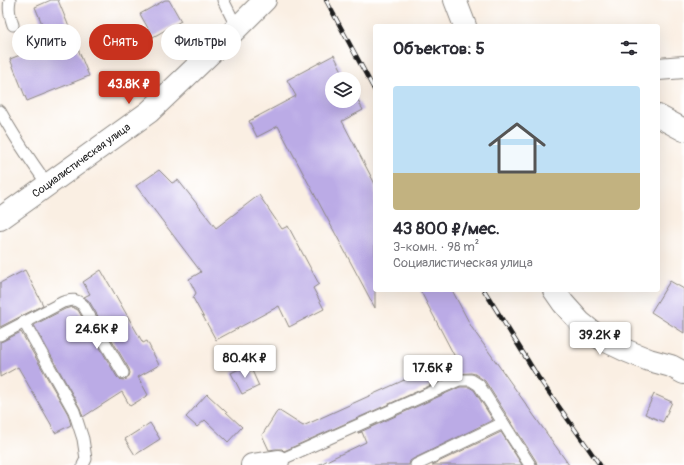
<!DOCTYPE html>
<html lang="ru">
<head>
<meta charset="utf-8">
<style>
  :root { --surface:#fff; --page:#f7f7f7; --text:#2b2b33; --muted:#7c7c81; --line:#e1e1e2; --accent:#c8321e }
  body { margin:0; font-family:Pangolin,sans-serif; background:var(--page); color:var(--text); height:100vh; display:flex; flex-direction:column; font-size:15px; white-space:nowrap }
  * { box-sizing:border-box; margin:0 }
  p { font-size:13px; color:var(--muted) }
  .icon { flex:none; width:22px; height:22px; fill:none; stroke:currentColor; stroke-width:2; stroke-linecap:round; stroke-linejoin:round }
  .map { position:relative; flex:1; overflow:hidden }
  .drawer { position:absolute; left:373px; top:24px; width:287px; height:268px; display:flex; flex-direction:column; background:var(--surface); border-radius:4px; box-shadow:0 4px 16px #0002 }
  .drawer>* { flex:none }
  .banner { position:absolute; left:12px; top:24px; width:301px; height:36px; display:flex; gap:8px }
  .controls { position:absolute; left:325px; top:72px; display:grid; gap:8px }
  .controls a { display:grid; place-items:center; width:36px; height:36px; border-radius:50%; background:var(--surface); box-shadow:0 4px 16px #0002; font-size:20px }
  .price { position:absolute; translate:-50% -34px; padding:0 9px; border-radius:4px; background:#fff; color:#222; font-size:13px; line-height:26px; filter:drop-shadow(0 1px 2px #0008) }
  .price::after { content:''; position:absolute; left:50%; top:24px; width:12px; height:9px; margin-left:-6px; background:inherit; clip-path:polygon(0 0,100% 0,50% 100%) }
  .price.active { background:var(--accent); color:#fff }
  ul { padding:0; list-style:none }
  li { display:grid; align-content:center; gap:8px; height:212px; padding:0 20px }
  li+li { border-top:1px solid var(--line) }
  li span { display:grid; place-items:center; height:124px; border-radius:4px; color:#555 }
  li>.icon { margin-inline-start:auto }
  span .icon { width:72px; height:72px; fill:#fffc; stroke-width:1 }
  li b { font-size:17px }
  h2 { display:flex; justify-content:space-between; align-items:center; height:48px; padding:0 20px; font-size:17px }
  .tag { padding:0 14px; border-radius:18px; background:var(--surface); box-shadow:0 4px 16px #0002; font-size:14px; line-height:36px }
  .tag.active { background:var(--accent); color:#fff }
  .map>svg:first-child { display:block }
  .building { fill:#bbabe6 }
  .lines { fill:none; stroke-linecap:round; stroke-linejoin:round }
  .service-casing { stroke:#8b8680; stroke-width:13 }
  .minor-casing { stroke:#8b8680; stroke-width:24 }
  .secondary-casing { stroke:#8b8680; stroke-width:24 }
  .service { stroke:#fff; stroke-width:11 }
  .minor { stroke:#fff; stroke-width:22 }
  .secondary { stroke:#fff; stroke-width:22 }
  .rail-casing { stroke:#1c1c1c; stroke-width:4.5 }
  .rail { stroke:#fff; stroke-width:3; stroke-dasharray:9; stroke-linecap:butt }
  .labels { text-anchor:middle; stroke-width:3; stroke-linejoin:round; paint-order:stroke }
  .street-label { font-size:11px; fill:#1c1c1c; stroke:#fff }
</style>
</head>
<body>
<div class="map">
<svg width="684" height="465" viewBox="0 0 684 465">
  <rect width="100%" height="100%" fill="#fff"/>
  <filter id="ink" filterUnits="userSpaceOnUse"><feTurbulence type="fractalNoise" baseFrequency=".025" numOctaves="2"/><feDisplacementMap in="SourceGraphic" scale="8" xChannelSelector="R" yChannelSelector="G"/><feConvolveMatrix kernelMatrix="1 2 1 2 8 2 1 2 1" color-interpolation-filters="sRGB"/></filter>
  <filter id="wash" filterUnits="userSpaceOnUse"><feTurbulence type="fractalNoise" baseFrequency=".012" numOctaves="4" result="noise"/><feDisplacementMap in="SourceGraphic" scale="16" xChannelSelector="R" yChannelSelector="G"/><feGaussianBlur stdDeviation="0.9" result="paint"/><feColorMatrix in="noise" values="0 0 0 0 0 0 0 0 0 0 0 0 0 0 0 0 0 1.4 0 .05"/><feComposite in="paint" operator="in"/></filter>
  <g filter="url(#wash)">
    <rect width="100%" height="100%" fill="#faefe3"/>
    <g id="blocks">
      <g class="building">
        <path d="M 51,0 L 58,0 L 89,76 L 27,101 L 10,59 L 50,43 L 35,7 Z"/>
        <path d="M 165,0 L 169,0 L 181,21 L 153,37 L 140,14 Z"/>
        <path d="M 334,55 L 346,79 L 332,79 L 332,101 L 354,101 L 354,93 L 363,110 L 342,121 L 375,184 L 375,308 L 278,126 L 257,137 L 249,121 L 296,96 L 287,80 Z"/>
        <path d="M 159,170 L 172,183 L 178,180 L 216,228 L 259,195 L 282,229 L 288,226 L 319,284 L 313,288 L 324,309 L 289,327 L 279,306 L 216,340 L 193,298 L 196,293 L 189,279 L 201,272 L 136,186 Z"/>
        <path d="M 25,270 L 43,305 L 0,327 L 0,283 Z"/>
        <path d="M 101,270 L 143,343 L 147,341 L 159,365 L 138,377 L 148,395 L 130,406 L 122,392 L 83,417 L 80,408 L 34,325 L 65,309 L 72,307 L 78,310 L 117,377 L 119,379 L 123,380 L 127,379 L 129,376 L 130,373 L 129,369 L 89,301 L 84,297 L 90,294 L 83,282 Z"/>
        <path d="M 670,281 L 684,289 L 684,333 L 651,312 Z"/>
        <path d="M 420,290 L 452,290 L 472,328 L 569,465 L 537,465 L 536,461 L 485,381 L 475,374 L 471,373 L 456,374 L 284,451 L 282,449 L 276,449 L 269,450 L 262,435 L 278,410 L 303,426 L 455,357 Z"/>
        <path d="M 21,332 L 68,414 L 71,425 L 55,433 L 52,426 L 18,367 L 0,377 L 0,342 L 3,341 Z"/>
        <path d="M 249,364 L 259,386 L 242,394 L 231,373 Z"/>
        <path d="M 460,387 L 469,387 L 474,390 L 493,420 L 413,459 L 410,461 L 409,465 L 318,465 L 366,442 L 362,432 L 358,433 Z"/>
        <path d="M 207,394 L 242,427 L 228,442 L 205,420 L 197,427 L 186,417 Z"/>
        <path d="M 654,394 L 672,402 L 663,422 L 645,414 Z"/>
        <path d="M 150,423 L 160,439 L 135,455 L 125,439 Z"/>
        <path d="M 501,432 L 522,465 L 432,465 Z"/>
      </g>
    </g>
  </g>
  <g filter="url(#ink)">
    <use href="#blocks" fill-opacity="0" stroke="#8b8680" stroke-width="1"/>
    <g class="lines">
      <defs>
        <g id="service">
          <path d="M 10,0 C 8,9 10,16 13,25"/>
          <path d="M 223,0 L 237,28"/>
          <path d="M 0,111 C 15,138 30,160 48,185"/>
          <path d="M 24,322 L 74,411 L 83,439 L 86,459 L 83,465"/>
          <path d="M 0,335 L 63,302 C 72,300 74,298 83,305 L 123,373"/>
          <path d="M 279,464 L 278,461 L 459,380 L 471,380 L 479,385 L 530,465"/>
          <path d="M 416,465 L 503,423"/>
        </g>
        <g id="minor">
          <path d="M 455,0 L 465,26"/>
          <path d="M 658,69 L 684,67"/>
          <path d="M 658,116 L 684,130"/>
          <path d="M 554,290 L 563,303 L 580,322 L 600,338 L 627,351 L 649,360 L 671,366 L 684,373"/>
          <path d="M 252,465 L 278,461"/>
        </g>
        <path id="secondary" d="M 0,219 L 149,112 L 237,28 L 265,0"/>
      </defs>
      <use href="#service" class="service-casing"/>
      <use href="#minor" class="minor-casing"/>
      <use href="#secondary" class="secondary-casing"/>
      <use href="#service" class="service"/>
      <use href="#minor" class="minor"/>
      <use href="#secondary" class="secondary"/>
      <defs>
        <g id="rail">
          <path d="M 326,0 L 375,91"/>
          <path d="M 484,290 L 538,377 L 600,465"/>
        </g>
      </defs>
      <use href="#rail" class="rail-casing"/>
      <use href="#rail" class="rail"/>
    </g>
  </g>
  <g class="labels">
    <g class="street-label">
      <text transform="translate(81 160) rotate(-36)" y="4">Социалистическая улица</text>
    </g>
  </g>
</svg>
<div class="controls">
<a><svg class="icon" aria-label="layers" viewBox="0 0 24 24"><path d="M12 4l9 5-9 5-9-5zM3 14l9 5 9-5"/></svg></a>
</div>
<b class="price active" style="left:129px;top:105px">43.8K ₽</b>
<b class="price" style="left:97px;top:350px">24.6K ₽</b>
<b class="price" style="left:600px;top:356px">39.2K ₽</b>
<b class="price" style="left:245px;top:379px">80.4K ₽</b>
<b class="price" style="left:433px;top:389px">17.6K ₽</b>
<div class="banner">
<a class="tag">Купить</a>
<a class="tag active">Снять</a>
<a class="tag">Фильтры</a>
</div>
<section class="drawer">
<h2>Объектов: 5<svg class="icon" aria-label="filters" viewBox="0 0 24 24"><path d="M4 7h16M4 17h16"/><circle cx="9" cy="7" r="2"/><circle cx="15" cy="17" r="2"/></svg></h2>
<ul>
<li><span style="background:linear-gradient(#bfe0f5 70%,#c2b280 0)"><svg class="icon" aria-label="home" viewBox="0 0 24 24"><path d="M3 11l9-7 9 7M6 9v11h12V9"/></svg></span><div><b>43 800 ₽/мес.</b><p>3-комн. · 98 m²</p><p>Социалистическая улица</p></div></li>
</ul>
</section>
</div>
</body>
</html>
